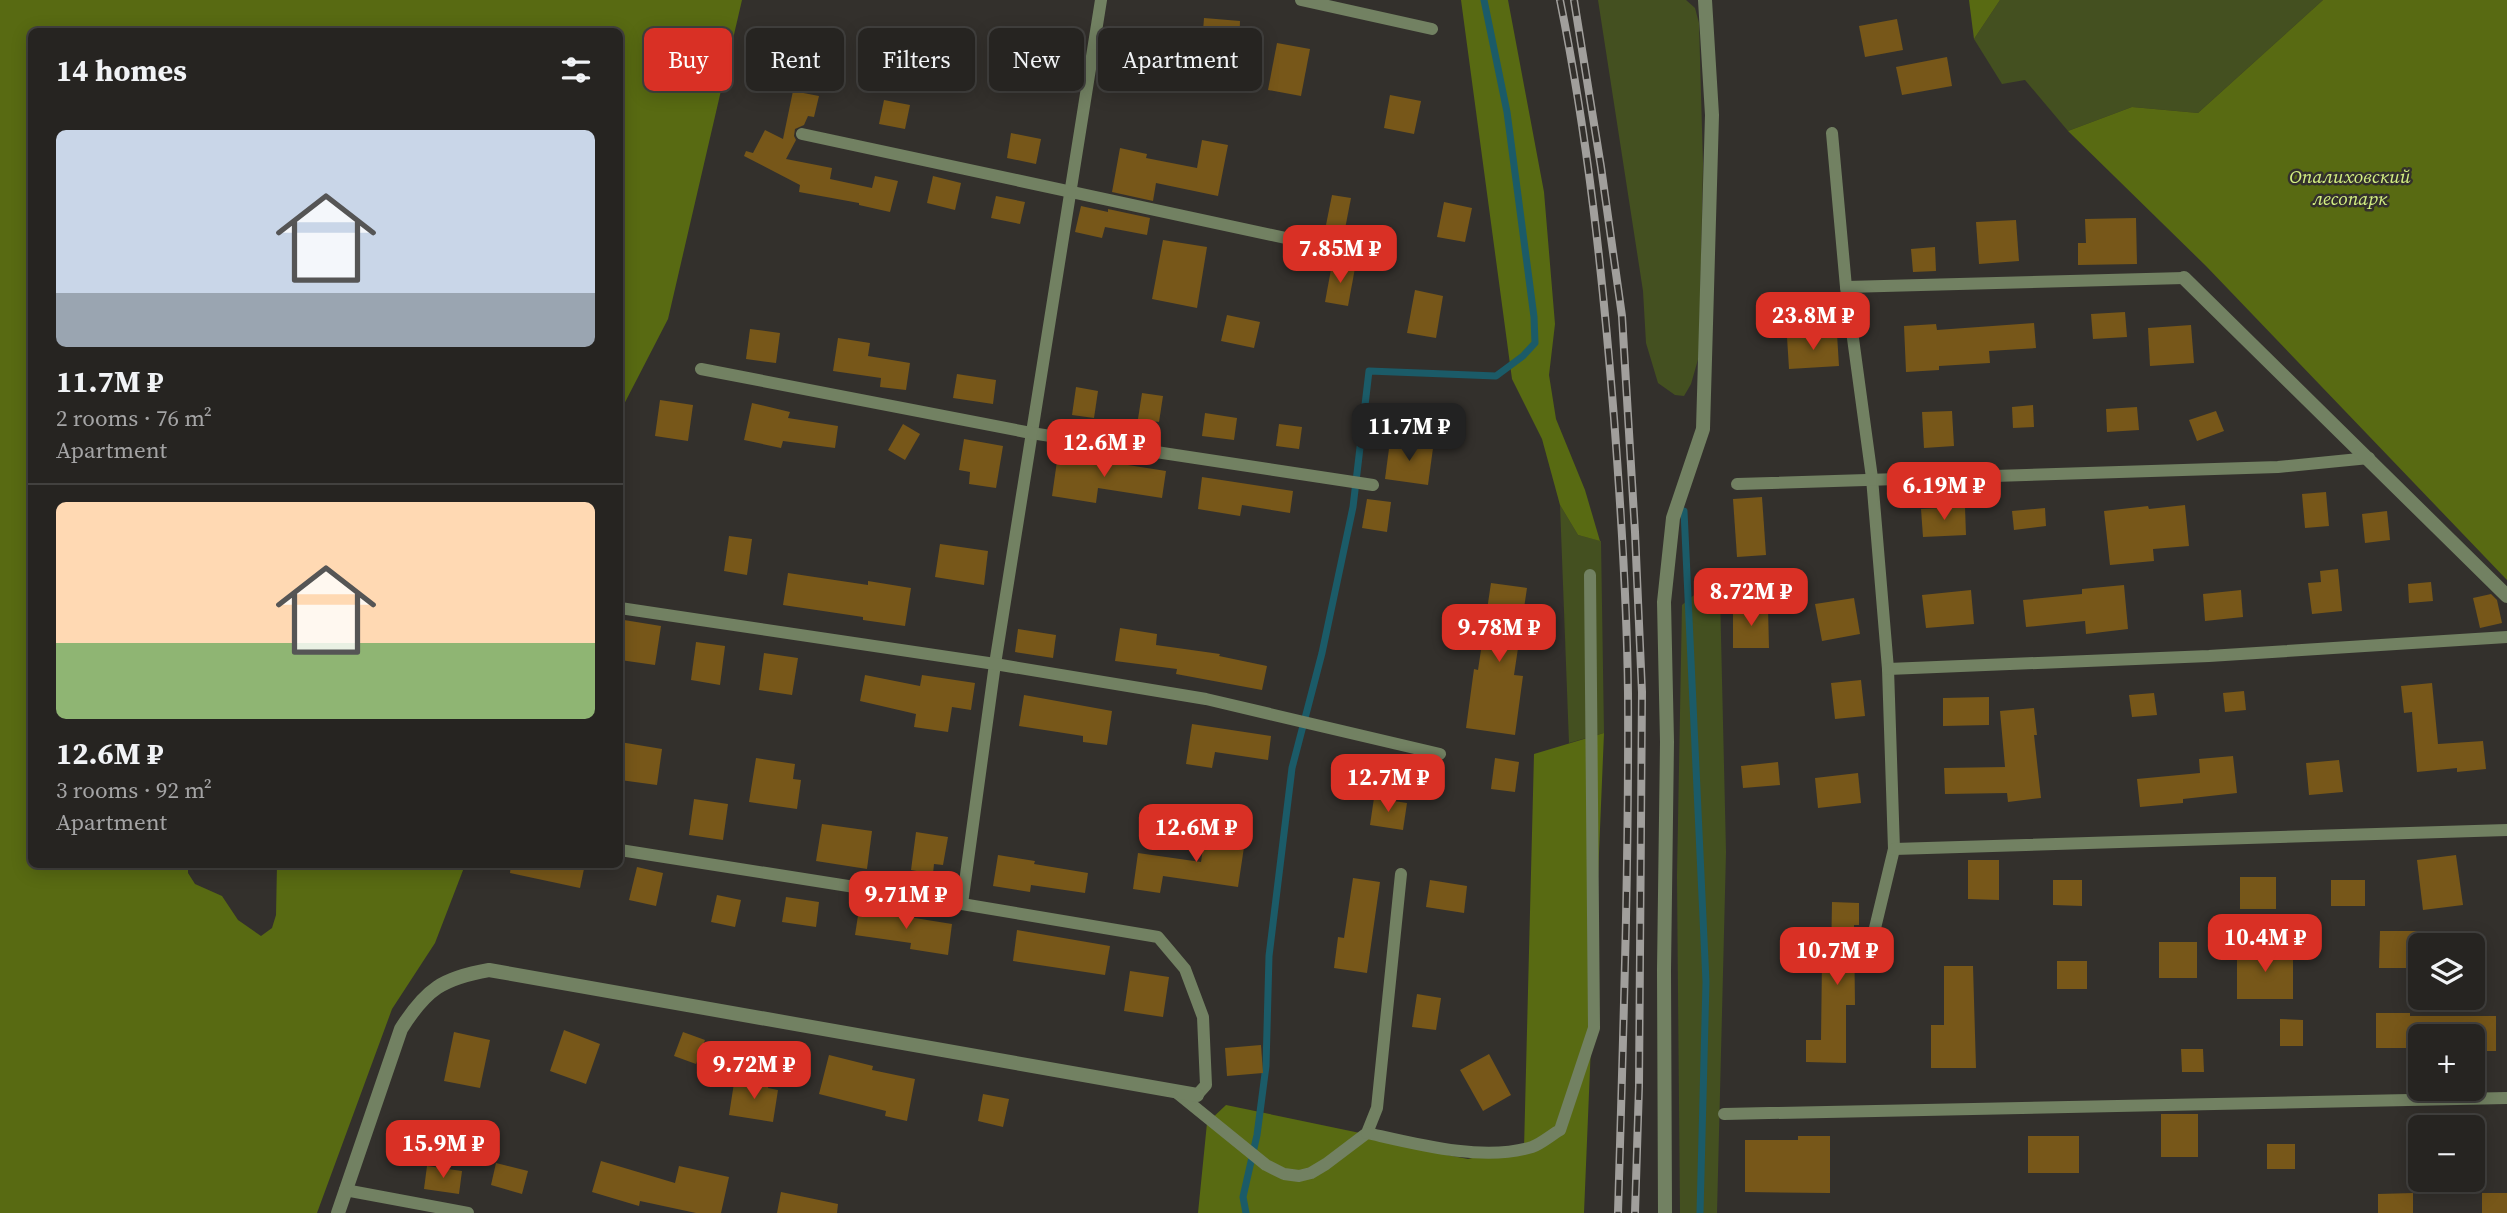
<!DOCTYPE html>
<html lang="en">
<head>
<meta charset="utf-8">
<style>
  :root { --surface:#262421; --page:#32302e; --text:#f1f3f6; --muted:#a4a4a5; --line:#42413f; --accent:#d93025 }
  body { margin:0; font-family:"Source Serif 4",serif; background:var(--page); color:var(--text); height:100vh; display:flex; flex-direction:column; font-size:26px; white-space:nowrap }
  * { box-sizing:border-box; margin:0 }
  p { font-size:23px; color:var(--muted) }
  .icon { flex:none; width:38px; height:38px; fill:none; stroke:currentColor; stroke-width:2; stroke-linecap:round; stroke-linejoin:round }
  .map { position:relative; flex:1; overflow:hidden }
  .drawer { position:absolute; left:28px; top:28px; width:595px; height:840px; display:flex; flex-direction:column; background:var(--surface); border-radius:10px; box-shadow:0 4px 18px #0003,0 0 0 2px var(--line) }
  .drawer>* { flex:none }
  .top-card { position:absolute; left:644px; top:28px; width:665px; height:63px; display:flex; gap:14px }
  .controls { position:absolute; left:2408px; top:933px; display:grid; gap:14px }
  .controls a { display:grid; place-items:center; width:77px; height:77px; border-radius:10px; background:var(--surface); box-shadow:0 4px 18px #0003,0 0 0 2px var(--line); font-size:35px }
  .price { position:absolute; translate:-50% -60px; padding:0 16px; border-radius:14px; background:var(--accent); color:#fff; font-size:23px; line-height:46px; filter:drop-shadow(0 2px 4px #0008) }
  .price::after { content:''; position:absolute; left:50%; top:42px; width:21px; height:16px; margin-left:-10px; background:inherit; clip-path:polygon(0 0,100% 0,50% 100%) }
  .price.current { background:#222; color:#fff }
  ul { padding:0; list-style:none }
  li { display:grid; align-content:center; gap:14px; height:371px; padding:0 28px }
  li+li { border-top:2px solid var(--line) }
  li span { display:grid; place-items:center; height:217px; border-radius:10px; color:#555 }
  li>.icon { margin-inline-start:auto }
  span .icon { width:126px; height:126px; fill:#fffc; stroke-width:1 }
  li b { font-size:30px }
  h2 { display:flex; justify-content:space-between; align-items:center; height:84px; padding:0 28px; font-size:30px }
  .pill { padding:0 24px; border-radius:10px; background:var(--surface); box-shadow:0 4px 18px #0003,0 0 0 2px var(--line); font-size:24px; line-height:63px }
  .pill.current { background:var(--accent); color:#fff }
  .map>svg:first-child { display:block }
  .green { fill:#445020 }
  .forest { fill:#586a12 }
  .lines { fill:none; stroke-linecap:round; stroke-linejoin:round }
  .stream { stroke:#1b5b68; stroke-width:7 }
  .building { fill:#775719 }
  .lane { stroke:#728162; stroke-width:12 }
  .street { stroke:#728162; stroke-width:14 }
  .rail-casing { stroke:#a19f9c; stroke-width:8 }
  .rail { stroke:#33302c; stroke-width:5; stroke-dasharray:16; stroke-linecap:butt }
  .labels { text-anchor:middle; stroke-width:5; stroke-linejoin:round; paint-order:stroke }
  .park-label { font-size:19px; font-style:italic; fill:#d5f183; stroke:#33302c }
</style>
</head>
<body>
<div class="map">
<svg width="2507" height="1213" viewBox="0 0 2507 1213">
  <rect width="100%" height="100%" fill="#33302c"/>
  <g class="green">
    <path d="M 1598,0 L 1686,0 L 1695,8 L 1699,23 L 1703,164 L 1699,356 L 1691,384 L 1684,396 L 1675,395 L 1658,383 L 1646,343 L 1643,291 Z"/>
    <path d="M 2000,0 L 2323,0 L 2198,113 L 2132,107 L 2068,131 L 2025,80 L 2002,84 L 1974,39 Z"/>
    <path d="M 1560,505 L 1578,535 L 1601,541 L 1604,733 L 1569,743 Z"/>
    <path d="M 1705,586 L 1720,594 L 1726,852 L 1717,1213 L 1680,1213 L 1677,876 L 1682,605 Z"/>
  </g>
  <g class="forest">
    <path d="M 0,0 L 742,0 L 668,319 L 620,412 L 620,32 L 32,32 L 32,864 L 188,865 L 188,873 L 195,884 L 222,896 L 238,920 L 261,936 L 272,928 L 276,915 L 277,865 L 465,865 L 435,943 L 392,1009 L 317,1213 L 0,1213 Z"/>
    <path d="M 1461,0 L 1508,0 L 1544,192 L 1555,324 L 1549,375 L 1556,419 L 1585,490 L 1600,541 L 1578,535 L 1560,505 L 1542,439 L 1512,379 Z"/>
    <path d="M 1969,0 L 2000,0 L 1974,39 Z"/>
    <path d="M 2323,0 L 2507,0 L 2507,580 L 2206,266 L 2068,131 L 2132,107 L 2198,113 Z"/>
    <path d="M 1604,733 L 1584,1213 L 1198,1213 L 1207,1123 L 1226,1105 L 1384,1138 L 1437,1153 L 1468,1159 L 1501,1151 L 1524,1149 L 1534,754 Z"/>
  </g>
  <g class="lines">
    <g class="stream">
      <path d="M 1684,511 L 1706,982 L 1700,1213"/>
      <path d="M 1246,1213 L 1243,1197 L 1257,1135 L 1266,1066 L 1269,956 L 1292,768 L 1322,653 L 1353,507 L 1369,371 L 1496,376 L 1523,356 L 1535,343 L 1534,317 L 1507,112 L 1484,0"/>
    </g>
  </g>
  <g class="building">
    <path d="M 1204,18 L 1240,21 L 1239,47 L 1202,44 Z"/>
    <path d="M 1897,19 L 1903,50 L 1865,57 L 1859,26 Z"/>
    <path d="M 929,43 L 963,49 L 958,78 L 923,71 Z"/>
    <path d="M 1277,43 L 1310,49 L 1301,96 L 1268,90 Z"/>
    <path d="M 1947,57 L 1952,86 L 1902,95 L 1896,67 Z"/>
    <path d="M 793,91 L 819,96 L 814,117 L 808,116 L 804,125 L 795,129 L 794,136 L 796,140 L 786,159 L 832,168 L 830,179 L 872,188 L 875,176 L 898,181 L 890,212 L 859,205 L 859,203 L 799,192 L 800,185 L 744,156 L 746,151 L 753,153 L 765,130 L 783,139 Z"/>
    <path d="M 1390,95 L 1421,101 L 1414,134 L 1384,128 Z"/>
    <path d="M 884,100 L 910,105 L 905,129 L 879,124 Z"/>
    <path d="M 1011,133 L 1041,139 L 1036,164 L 1007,158 Z"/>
    <path d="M 1202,140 L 1228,145 L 1218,196 L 1156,183 L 1153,201 L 1112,192 L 1120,148 L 1147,154 L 1146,158 L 1197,168 Z"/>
    <path d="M 933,176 L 961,183 L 955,210 L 927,203 Z"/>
    <path d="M 1332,195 L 1351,198 L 1345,229 L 1326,225 Z"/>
    <path d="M 996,196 L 1025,202 L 1020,224 L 991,218 Z"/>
    <path d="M 1444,202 L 1472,208 L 1465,242 L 1437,237 Z"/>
    <path d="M 1081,206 L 1108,212 L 1108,209 L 1150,218 L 1147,235 L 1105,227 L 1102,238 L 1075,232 Z"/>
    <path d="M 2136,218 L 2137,264 L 2078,265 L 2078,243 L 2086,243 L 2085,219 Z"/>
    <path d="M 2016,220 L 2019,261 L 1979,264 L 1976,222 Z"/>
    <path d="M 1163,240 L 1207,247 L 1197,308 L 1152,299 Z"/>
    <path d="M 1935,247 L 1936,271 L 1913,272 L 1911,249 Z"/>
    <path d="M 1332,264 L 1355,268 L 1348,306 L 1325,302 Z"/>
    <path d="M 1415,290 L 1443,296 L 1436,338 L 1407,333 Z"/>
    <path d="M 2125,312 L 2127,337 L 2093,339 L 2091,314 Z"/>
    <path d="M 1227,315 L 1260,322 L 1254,348 L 1221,341 Z"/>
    <path d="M 2034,323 L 2036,348 L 1989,351 L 1990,363 L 1939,366 L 1939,370 L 1906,372 L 1904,326 L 1936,324 L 1937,330 Z"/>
    <path d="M 2191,325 L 2194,363 L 2150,366 L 2148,328 Z"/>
    <path d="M 750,329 L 780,333 L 776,363 L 746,359 Z"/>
    <path d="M 1837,334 L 1839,366 L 1789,369 L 1787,337 Z"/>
    <path d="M 838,338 L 870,343 L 868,356 L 910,363 L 906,390 L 880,387 L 881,378 L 833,371 Z"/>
    <path d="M 957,374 L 996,380 L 993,404 L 953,398 Z"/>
    <path d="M 1076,387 L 1098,391 L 1094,418 L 1072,415 Z"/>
    <path d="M 1142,393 L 1163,396 L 1159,422 L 1138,419 Z"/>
    <path d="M 660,400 L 693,405 L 688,441 L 655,436 Z"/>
    <path d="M 752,403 L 790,412 L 788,418 L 838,426 L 835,448 L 783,441 L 781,448 L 744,440 Z"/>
    <path d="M 2033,405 L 2034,427 L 2013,428 L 2012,407 Z"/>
    <path d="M 2137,407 L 2139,430 L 2107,432 L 2106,409 Z"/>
    <path d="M 1952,411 L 1954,446 L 1924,448 L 1922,412 Z"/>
    <path d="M 2216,411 L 2224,431 L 2197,441 L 2189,420 Z"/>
    <path d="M 1205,413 L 1237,418 L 1234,440 L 1202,436 Z"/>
    <path d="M 903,424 L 920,434 L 905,460 L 888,450 Z"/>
    <path d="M 1279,424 L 1302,427 L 1299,449 L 1276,446 Z"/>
    <path d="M 964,439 L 1003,446 L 996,488 L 969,484 L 970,472 L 959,470 Z"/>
    <path d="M 1390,441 L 1433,448 L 1428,485 L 1385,479 Z"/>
    <path d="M 1058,454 L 1166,471 L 1162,498 L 1098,488 L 1096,503 L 1052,496 Z"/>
    <path d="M 1202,477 L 1293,491 L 1290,513 L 1242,505 L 1240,516 L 1198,509 Z"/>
    <path d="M 2326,492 L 2329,526 L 2305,528 L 2302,494 Z"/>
    <path d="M 1762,497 L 1766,555 L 1737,557 L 1733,499 Z"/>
    <path d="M 1367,499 L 1391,502 L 1387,532 L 1362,528 Z"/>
    <path d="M 2185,505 L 2189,546 L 2153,549 L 2154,561 L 2110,565 L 2104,511 L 2148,506 L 2149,509 Z"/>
    <path d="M 1965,507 L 1966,535 L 1923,537 L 1921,509 Z"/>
    <path d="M 2045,508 L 2046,526 L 2014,530 L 2012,511 Z"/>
    <path d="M 2387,511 L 2390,540 L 2365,543 L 2362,514 Z"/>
    <path d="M 729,536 L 752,539 L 747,575 L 724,571 Z"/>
    <path d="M 940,544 L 988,551 L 984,585 L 935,577 Z"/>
    <path d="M 2338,569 L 2342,611 L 2312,614 L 2308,583 L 2321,582 L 2320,571 Z"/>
    <path d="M 788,573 L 868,585 L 868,581 L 911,588 L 905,626 L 863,620 L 863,617 L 783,605 Z"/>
    <path d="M 2431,582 L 2433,601 L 2409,603 L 2408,584 Z"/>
    <path d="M 1491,583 L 1527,588 L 1514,675 L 1523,676 L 1515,735 L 1466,728 L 1474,669 L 1478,670 Z"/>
    <path d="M 2124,585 L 2128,629 L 2086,634 L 2085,621 L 2026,627 L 2023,600 L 2082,594 L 2082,589 Z"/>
    <path d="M 1971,590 L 1974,624 L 1926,628 L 1922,595 Z"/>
    <path d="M 2241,590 L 2243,617 L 2205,621 L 2203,594 Z"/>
    <path d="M 2491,594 L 2497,600 L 2502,623 L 2480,628 L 2473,598 Z"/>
    <path d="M 1854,598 L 1860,634 L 1822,641 L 1815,604 Z"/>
    <path d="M 1733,608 L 1768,608 L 1769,648 L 1733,648 Z"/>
    <path d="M 624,620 L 661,626 L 655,665 L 620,660 Z"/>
    <path d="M 1120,628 L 1157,634 L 1156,645 L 1220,654 L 1219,656 L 1267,666 L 1262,690 L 1176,674 L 1177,669 L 1115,661 Z"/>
    <path d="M 1018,629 L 1056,635 L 1053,658 L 1015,652 Z"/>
    <path d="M 696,642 L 725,646 L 720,685 L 691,680 Z"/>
    <path d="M 764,653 L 798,658 L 792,695 L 759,690 Z"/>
    <path d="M 865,675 L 920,686 L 922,675 L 975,683 L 971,710 L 952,707 L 948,732 L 914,727 L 916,714 L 860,701 Z"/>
    <path d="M 1861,680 L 1865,716 L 1835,719 L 1831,683 Z"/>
    <path d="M 2432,683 L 2438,744 L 2483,741 L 2486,769 L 2457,772 L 2457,768 L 2417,772 L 2412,712 L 2404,713 L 2401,686 Z"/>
    <path d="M 2244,691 L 2246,710 L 2225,712 L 2223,693 Z"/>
    <path d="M 2154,693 L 2157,715 L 2132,717 L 2129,695 Z"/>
    <path d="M 1024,695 L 1112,711 L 1107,745 L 1083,742 L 1083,736 L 1019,726 Z"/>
    <path d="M 1989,697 L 1989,725 L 1943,726 L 1943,698 Z"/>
    <path d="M 2034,708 L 2037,735 L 2034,735 L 2041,798 L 2008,802 L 2007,793 L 1945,794 L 1944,768 L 2005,767 L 2000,711 Z"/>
    <path d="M 1192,724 L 1271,736 L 1268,760 L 1215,752 L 1212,768 L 1186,764 Z"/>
    <path d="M 620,742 L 662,749 L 657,785 L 620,780 Z"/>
    <path d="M 2233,756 L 2237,793 L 2183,799 L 2183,803 L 2140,807 L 2137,779 L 2200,773 L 2199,759 Z"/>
    <path d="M 756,758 L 795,764 L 793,779 L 801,780 L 797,809 L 749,802 Z"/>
    <path d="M 1495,758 L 1519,762 L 1515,792 L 1491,789 Z"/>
    <path d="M 2339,760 L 2343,792 L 2309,795 L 2306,763 Z"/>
    <path d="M 1778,762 L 1780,785 L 1743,788 L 1741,766 Z"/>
    <path d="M 1858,773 L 1861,803 L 1818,808 L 1815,778 Z"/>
    <path d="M 1374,798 L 1407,803 L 1403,830 L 1370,825 Z"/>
    <path d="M 694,799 L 728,804 L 723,840 L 689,835 Z"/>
    <path d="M 822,824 L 872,831 L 867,869 L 816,861 Z"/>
    <path d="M 1206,828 L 1246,834 L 1238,887 L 1163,876 L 1160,893 L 1133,889 L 1138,853 L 1201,862 Z"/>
    <path d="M 916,832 L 948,837 L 943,865 L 934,864 L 933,874 L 911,870 Z"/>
    <path d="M 998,855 L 1035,861 L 1034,864 L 1088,873 L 1085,893 L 1031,885 L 1030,892 L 993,886 Z"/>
    <path d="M 2456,855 L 2463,905 L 2423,910 L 2417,860 Z"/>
    <path d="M 1968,860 L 1999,860 L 1999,900 L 1968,899 Z"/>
    <path d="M 511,864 L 585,864 L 580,888 L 510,873 Z"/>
    <path d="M 637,867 L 663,873 L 656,906 L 629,900 Z"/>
    <rect x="2240" y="877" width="36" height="32"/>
    <path d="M 1353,878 L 1380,882 L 1367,973 L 1334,968 L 1338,937 L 1344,938 Z"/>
    <path d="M 1430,880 L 1467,886 L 1464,913 L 1426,907 Z"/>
    <path d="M 2053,880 L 2082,880 L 2082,906 L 2053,905 Z"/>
    <rect x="2331" y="880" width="34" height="26"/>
    <path d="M 717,895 L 741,900 L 735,927 L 711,922 Z"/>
    <path d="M 786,897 L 819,902 L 816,927 L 782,922 Z"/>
    <path d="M 1832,902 L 1859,903 L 1859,925 L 1854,925 L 1855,1005 L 1846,1005 L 1846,1063 L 1806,1062 L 1806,1040 L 1821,1040 L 1822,960 L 1831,960 Z"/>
    <path d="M 859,909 L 952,924 L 948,955 L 910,949 L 911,943 L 855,935 Z"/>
    <path d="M 1017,930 L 1110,946 L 1105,975 L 1013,961 Z"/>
    <path d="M 2380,931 L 2420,931 L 2420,968 L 2379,968 Z"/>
    <rect x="2159" y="942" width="38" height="36"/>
    <rect x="2237" y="948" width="56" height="51"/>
    <rect x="2057" y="961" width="30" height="28"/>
    <path d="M 1944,966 L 1973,966 L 1976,1068 L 1931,1068 L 1931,1025 L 1944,1025 Z"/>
    <path d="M 1130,971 L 1169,977 L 1163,1017 L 1124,1011 Z"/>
    <path d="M 1417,994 L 1441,998 L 1436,1030 L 1412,1027 Z"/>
    <path d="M 2376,1013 L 2410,1013 L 2410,1016 L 2496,1016 L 2496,1051 L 2473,1051 L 2473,1036 L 2410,1036 L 2410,1048 L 2376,1048 Z"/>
    <path d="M 2280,1019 L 2303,1020 L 2303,1046 L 2280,1046 Z"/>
    <path d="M 564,1030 L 600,1044 L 586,1084 L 550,1071 Z"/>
    <path d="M 454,1032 L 490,1040 L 480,1088 L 444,1081 Z"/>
    <path d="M 683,1032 L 705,1040 L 696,1064 L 674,1056 Z"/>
    <path d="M 1261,1045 L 1263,1073 L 1227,1076 L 1225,1048 Z"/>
    <path d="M 2181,1049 L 2203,1049 L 2204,1072 L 2182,1072 Z"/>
    <path d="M 1489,1054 L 1511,1095 L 1483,1111 L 1460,1070 Z"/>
    <path d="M 829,1055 L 873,1066 L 872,1070 L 915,1079 L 907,1121 L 885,1116 L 886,1111 L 819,1094 Z"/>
    <path d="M 748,1079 L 769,1082 L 768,1088 L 778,1090 L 773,1122 L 729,1115 L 734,1083 L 747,1085 Z"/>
    <path d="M 983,1094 L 1009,1099 L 1003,1127 L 978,1121 Z"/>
    <rect x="2161" y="1114" width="37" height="43"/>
    <path d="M 1798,1136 L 1830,1136 L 1830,1193 L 1745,1192 L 1745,1140 L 1798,1140 Z"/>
    <rect x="2028" y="1136" width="51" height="37"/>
    <rect x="2267" y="1144" width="28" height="25"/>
    <path d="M 601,1161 L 675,1183 L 679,1166 L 729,1177 L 721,1213 L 696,1213 L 640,1201 L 639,1206 L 592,1192 Z"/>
    <path d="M 496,1163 L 528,1171 L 522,1194 L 491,1185 Z"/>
    <path d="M 427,1166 L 462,1171 L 459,1194 L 424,1189 Z"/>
    <path d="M 781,1192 L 838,1204 L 837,1213 L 777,1213 Z"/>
    <path d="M 2413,1193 L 2413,1213 L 2378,1213 L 2378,1194 Z"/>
    <rect x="2482" y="1193" width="25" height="20"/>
  </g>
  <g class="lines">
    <g class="lane">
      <path d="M 1101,0 L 995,664 L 962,904 L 1158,937 L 1185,969 L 1203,1017 L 1206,1085 L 1197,1095"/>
      <path d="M 1301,0 L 1432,29"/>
      <path d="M 1832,133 L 1846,287 L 1872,478 L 1888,669 L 1894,849 L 1869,953"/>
      <path d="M 802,134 L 1365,255"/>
      <path d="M 1846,287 L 2184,278"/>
      <path d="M 701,369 L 1031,433 L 1373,485"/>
      <path d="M 1737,484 L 2278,467 L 2369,458"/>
      <path d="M 620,608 L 995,664 L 1206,699 L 1440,754"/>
      <path d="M 1888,669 L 2209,656 L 2507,637"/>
      <path d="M 1894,849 L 2507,830"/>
      <path d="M 620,850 L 962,904"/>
      <path d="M 1176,1092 L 1266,1165 L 1284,1174 L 1299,1176 L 1311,1173 L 1326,1164 L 1367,1133 L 1377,1108 L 1401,874"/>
      <path d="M 1724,1114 L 2507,1098"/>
      <path d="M 1367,1133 C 1416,1144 1483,1162 1532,1147 C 1541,1144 1551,1135 1560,1130 L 1594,1028 L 1590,575"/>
      <path d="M 345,1190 L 468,1213"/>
    </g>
    <g class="street">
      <path d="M 2184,278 L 2507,596"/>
      <path d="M 338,1213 L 401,1029 C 426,989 443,978 489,970 L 1197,1095"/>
      <path d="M 1665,1213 L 1664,970 L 1667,742 L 1664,602 L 1673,518 L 1703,429 L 1712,115 L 1705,0"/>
    </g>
    <defs>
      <g id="rail">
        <path d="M 1560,0 C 1588,138 1603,278 1614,418 C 1621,510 1627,601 1628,693 C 1629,866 1623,1040 1618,1213"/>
        <path d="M 1574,0 L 1601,167 L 1622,316 L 1635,532 L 1642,692 L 1639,1086 L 1635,1213"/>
      </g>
    </defs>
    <use href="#rail" class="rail-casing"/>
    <use href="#rail" class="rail"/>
  </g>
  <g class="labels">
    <g class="park-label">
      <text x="2350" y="183">Опалиховский<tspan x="2350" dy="22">лесопарк</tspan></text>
    </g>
  </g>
</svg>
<div class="controls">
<a><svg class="icon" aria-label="layers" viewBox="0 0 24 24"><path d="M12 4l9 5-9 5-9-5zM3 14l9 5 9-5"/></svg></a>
<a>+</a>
<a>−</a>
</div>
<b class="price" style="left:1340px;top:285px">7.85M ₽</b>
<b class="price" style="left:1813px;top:352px">23.8M ₽</b>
<b class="price current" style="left:1409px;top:463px">11.7M ₽</b>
<b class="price" style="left:1104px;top:479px">12.6M ₽</b>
<b class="price" style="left:1944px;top:522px">6.19M ₽</b>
<b class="price" style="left:1751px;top:628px">8.72M ₽</b>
<b class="price" style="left:1499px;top:664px">9.78M ₽</b>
<b class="price" style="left:1388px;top:814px">12.7M ₽</b>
<b class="price" style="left:1196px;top:864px">12.6M ₽</b>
<b class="price" style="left:906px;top:931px">9.71M ₽</b>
<b class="price" style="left:2265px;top:974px">10.4M ₽</b>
<b class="price" style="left:1837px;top:987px">10.7M ₽</b>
<b class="price" style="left:754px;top:1101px">9.72M ₽</b>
<b class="price" style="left:443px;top:1180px">15.9M ₽</b>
<div class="top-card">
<a class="pill current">Buy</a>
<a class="pill">Rent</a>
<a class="pill">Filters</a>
<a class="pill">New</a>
<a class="pill">Apartment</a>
</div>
<section class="drawer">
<h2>14 homes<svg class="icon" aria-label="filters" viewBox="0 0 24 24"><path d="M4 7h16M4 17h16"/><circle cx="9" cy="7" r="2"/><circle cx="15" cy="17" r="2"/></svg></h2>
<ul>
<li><span style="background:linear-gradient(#c9d6e8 75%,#9aa5b1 0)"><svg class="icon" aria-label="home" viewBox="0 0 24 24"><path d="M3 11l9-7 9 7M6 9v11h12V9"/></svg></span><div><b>11.7M ₽</b><p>2 rooms · 76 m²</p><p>Apartment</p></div></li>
<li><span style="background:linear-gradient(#ffd9b3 65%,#8fb573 0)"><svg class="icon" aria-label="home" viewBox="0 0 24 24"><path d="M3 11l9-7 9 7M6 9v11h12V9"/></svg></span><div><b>12.6M ₽</b><p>3 rooms · 92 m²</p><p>Apartment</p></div></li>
</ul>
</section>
</div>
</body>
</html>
